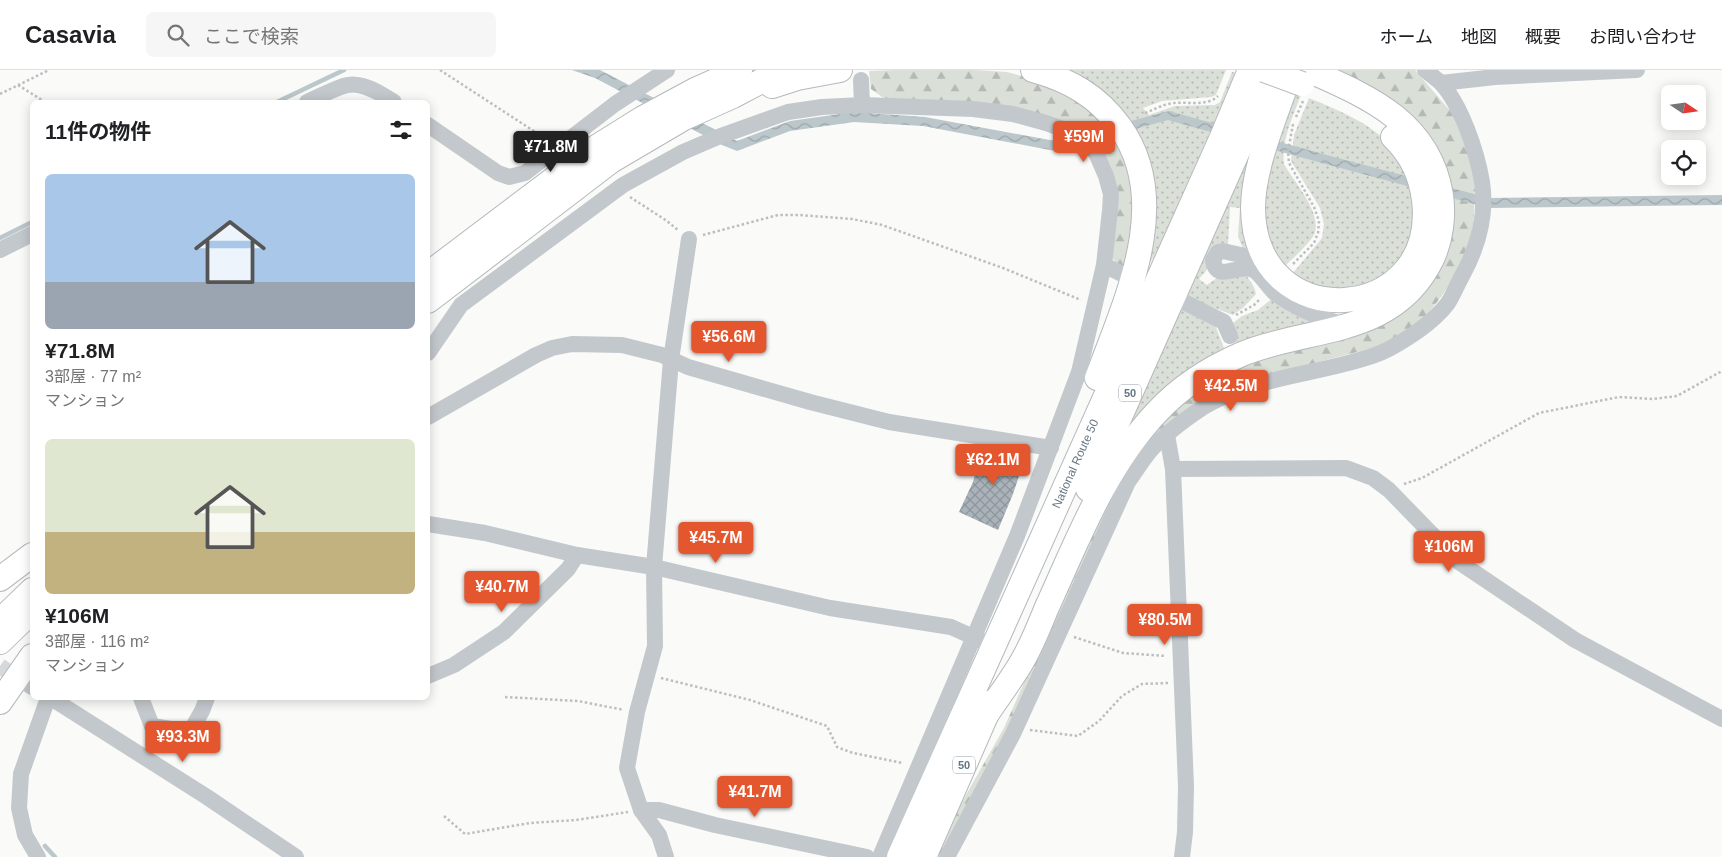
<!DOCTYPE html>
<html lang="ja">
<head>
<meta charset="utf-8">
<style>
  :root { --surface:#fff; --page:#f6f6f6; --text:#202124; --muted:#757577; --line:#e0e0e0; --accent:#e4572e }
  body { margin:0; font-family:Arial,"Noto Sans JP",sans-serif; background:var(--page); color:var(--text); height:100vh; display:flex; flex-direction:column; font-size:19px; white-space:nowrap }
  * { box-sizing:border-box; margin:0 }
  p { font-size:16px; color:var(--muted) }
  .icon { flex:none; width:28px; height:28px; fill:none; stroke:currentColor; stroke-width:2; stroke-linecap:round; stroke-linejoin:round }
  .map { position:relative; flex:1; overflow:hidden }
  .sheet { position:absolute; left:30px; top:30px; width:400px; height:600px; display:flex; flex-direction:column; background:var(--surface); border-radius:8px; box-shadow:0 2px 12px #0003 }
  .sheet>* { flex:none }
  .needle { width:32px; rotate:103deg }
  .controls { position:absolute; left:1661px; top:15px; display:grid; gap:10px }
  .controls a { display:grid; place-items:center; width:45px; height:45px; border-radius:8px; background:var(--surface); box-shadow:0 2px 12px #0003; font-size:25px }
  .price { position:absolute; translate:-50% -42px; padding:0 11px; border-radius:5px; background:var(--accent); color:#fff; font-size:16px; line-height:32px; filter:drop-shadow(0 1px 2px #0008) }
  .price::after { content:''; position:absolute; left:50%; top:30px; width:15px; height:11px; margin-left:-8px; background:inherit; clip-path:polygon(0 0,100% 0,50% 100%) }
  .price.active { background:#222; color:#fff }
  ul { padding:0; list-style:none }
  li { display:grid; align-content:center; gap:10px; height:265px; padding:0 15px }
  li span { display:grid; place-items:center; height:155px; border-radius:8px; color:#555 }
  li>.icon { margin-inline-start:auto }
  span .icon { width:90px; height:90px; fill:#fffc; stroke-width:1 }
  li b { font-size:21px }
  h2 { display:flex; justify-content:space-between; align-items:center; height:60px; padding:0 15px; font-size:21px }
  header { display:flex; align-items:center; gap:30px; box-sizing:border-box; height:70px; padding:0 25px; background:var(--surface); border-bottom:1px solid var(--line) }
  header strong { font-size:24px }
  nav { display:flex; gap:28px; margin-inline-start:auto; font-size:18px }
  .search { width:350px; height:45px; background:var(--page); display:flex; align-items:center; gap:12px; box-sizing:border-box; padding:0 18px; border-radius:8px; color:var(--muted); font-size:19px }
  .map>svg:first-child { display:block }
  .grass { fill:url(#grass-dots) }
  .forest { fill:url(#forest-firs) }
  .water { fill:url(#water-waves) }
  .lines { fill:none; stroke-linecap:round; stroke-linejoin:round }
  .stream { stroke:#bbc7cb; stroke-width:4.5 }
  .building { fill:url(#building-cross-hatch) }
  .minor-tunnel { stroke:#d5d9db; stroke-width:16; stroke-dasharray:16 8; stroke-linecap:butt }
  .highway-casing { stroke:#b4b9bd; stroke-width:26 }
  .path { stroke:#bbbfc2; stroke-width:2.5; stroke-dasharray:2.5 2.5; stroke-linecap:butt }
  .minor { stroke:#c3c8cc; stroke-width:16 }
  .highway { stroke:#fff; stroke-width:24 }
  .highway-bridge-casing { stroke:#b4b9bd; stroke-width:26; stroke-linecap:butt }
  .highway-bridge { stroke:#fff; stroke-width:24 }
  .labels { text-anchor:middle; stroke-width:5; stroke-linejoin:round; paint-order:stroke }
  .shield { fill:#fff; stroke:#939fa8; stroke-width:1 }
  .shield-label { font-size:11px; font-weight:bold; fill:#657683 }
  .street-label { font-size:12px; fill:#657683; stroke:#fff }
</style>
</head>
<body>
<header>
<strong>Casavia</strong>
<div class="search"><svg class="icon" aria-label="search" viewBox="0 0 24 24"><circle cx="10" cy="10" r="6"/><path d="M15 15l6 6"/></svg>ここで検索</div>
<nav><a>ホーム</a><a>地図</a><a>概要</a><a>お問い合わせ</a></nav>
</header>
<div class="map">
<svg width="1722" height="787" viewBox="0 0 1722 787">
  <defs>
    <pattern id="grass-dots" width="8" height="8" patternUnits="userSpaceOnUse" patternTransform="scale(1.25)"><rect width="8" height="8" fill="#dadfd7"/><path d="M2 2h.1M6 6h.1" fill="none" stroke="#b4b9b4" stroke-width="1.8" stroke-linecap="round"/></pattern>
    <pattern id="forest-firs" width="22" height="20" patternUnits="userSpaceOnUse" patternTransform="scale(1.25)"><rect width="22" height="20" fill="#dadfd7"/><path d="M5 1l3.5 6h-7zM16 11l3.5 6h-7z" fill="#b4b9b4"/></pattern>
    <pattern id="water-waves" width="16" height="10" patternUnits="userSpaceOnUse" patternTransform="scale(1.25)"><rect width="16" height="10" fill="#bbc7cb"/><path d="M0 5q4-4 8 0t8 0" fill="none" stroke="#9ca6aa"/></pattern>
    <pattern id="building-cross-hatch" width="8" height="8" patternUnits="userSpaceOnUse" patternTransform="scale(1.25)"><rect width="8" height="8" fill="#aab3b9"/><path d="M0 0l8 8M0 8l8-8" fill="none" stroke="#8e969c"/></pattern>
  </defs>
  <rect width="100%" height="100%" fill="#fafaf8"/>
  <g class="grass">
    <path d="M 1065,0 L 1226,0 L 1216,25 L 1211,27 L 1162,31 L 1143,38 L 1149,45 L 1175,36 L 1215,35 L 1220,32 L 1232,2 L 1236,3 L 1158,180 L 1143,204 L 1154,121 Z"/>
    <path d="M 1293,23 L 1301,25 C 1293,46 1281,71 1284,94 C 1294,112 1327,148 1312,168 C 1304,179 1293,188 1284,197 C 1277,186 1270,175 1267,162 C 1255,116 1279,66 1293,23 Z"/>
    <path d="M 1309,28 C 1340,41 1371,53 1393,78 C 1430,119 1419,197 1364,216 C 1359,218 1351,218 1346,218 C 1340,219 1332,221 1327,220 C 1314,219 1302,210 1293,203 L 1322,168 L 1324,154 L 1320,138 L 1291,91 L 1294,65 Z"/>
    <path d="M 1256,80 L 1254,180 L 1243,179 L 1238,166 L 1240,138 L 1230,137 L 1228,175 L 1199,209 L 1207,215 L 1218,207 L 1243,203 C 1250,209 1254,215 1256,224 L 1244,237 L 1233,245 L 1186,227 L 1233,119 L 1245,95 Z"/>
    <path d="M 1273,228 L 1324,254 L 1237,276 L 1233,253 L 1242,246 L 1258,240 Z"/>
    <path d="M 1182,238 L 1214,252 L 1225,281 L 1122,376 L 1130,347 Z"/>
  </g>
  <g class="forest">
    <path d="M 897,0 L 974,0 L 1007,2 L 1057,16 L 1103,49 L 1129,92 L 1134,141 L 1124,201 L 1112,188 L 1100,77 L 1105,71 L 1099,56 L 1081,60 L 897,32 L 882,27 L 871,19 L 869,1 Z"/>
    <path d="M 1335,0 L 1415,0 L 1452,43 L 1471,91 L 1475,119 L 1474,146 L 1471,168 L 1455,206 L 1441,227 L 1419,255 L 1380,276 L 1258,308 L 1251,305 L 1238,307 L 1236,317 L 1153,368 L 1010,657 L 941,786 L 937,784 L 954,746 L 1004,658 L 1083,479 L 1123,401 L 1172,336 L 1245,292 L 1370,258 L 1446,104 Z"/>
  </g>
  <path class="water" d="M 572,0 L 600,0 L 737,71 L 790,51 L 854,42 L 925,47 L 1055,71 L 1169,41 L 1323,84 L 1489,128 L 1722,125 L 1722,135 L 1489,138 L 1296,86 L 1168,50 L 1055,81 L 923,56 L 854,52 L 790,61 L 737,81 L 722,75 L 595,8 Z"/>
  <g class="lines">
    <g class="stream">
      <path d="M 277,32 L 344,0"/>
      <path d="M 0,168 L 32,152"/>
      <path d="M 45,776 L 55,787"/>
    </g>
  </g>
  <path class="building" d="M 982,377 L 1026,385 L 1013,424 L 998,460 L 959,442 L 973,412 Z"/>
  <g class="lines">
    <g class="minor-tunnel">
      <path d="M 1234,277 L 1245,305"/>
      <path d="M 0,596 L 25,613"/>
    </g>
    <defs>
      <g id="highway">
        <path d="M 1033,0 C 1069,10 1098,26 1120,57 C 1174,132 1125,232 1097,308"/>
        <path d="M 1291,0 C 1278,41 1253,95 1253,138 C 1254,269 1439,255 1424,130 C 1421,106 1411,84 1393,67"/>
        <path d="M 772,16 L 797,8 L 840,0"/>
        <path d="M 428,204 L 595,78 L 643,48 L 695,20 L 740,0"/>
        <path d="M 428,231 L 611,91 L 684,48 L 733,26 L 767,8 L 788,0"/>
        <path d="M 1088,419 L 1274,0"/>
        <path d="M 0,509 L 32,485"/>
        <path d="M 0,551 L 32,520"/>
        <path d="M 0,572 L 29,544"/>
        <path d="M 0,632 L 32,586"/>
        <path d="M 985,647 C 998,627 1013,608 1024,588 C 1033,572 1040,554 1047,537 C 1078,469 1105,397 1157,342 C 1181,316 1210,298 1242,284 C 1310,256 1393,268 1432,189 C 1441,170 1444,146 1441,125 C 1429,52 1369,27 1308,0"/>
        <path id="s1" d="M 899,787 L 1222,67 L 1250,0"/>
        <path d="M 924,787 L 992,632"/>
      </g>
    </defs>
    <use href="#highway" class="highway-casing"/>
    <g class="path">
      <path d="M 440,0 L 546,69"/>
      <path d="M 18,15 L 45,32"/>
      <path d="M 0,24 L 49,0"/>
      <path d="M 1145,43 C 1153,40 1160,36 1168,34 C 1183,30 1206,38 1218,26"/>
      <path d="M 1296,47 L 1303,31"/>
      <path d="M 630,127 L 667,151 L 679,161"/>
      <path d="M 703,165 L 778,145 L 799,145 L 852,149 L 882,155 L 1003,198 L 1081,230"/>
      <path d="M 1293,194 L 1314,173 L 1318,163 L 1319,151 L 1314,137 L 1289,93 L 1288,82 L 1293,54"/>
      <path d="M 1236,245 L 1254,235 L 1260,229"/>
      <path d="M 1404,414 L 1422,408 L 1539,343 L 1619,327 L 1653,329 L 1677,326 L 1722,301"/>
      <path d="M 1074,567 L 1123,583 L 1166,586"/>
      <path d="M 661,608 L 750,630 L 827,656 L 837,677 L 853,683 L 903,693"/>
      <path d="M 505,627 L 578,631 L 624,640"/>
      <path d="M 1030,660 L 1078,666 L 1099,651 L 1122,626 L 1142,614 L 1168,613"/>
      <path d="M 444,746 L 465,764 L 530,753 L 576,750 L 628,742"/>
    </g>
    <g class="minor">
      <path d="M 861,10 L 862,35"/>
      <path d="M 1441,13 L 1495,7 L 1637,0"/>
      <path d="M 307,32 C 349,13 353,5 394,32"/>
      <path d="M 428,55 L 498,103 L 509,107 L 525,103 L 615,34 L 667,0"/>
      <path d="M 0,180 L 32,164"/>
      <path d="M 1267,191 L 1223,181 L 1218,182 L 1213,190 C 1217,215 1239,191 1255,201 C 1263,207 1268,217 1276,224 C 1297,240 1323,248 1347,256"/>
      <path d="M 1104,195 L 1124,205"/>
      <path d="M 1186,233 L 1224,252 L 1230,266"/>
      <path d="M 428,283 L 461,235 L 623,115 L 683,82 L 718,67 L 788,42 L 822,37 L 862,35 L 973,39 L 1013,44 L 1046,53 L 1068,61 L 1088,74 L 1096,83 L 1106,106 L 1111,124 L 1110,140 L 1104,195 L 1079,302 L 1017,466 L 880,787"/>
      <path d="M 428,347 L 536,285 L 552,278 L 572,274 L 622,275 L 662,285 L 688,297 L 810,332 L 889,352 L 1051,378"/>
      <path d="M 1167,365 L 1173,399 L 1186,716 L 1185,762 L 1182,787"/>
      <path d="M 1173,399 L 1346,398 L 1373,408 L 1389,420 L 1459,492 L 1575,570 L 1722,649"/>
      <path d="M 428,454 L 485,463 L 577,485 L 654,497 L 830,538 L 951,557 L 982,571"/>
      <path d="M 428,606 L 454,595 L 504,562 L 568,499 L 577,485"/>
      <path d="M 26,613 L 32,617"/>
      <path d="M 51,628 L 207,727 L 296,787"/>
      <path d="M 141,628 L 152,656 L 190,662 L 202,641 L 207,628"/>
      <path d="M 641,740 L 659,740 L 715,755 L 867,787"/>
      <path d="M 38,787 L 25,765 L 19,738 L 21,704 L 48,628"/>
      <path d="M 666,787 L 659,765 L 641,740 L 627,698 L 637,642 L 655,576 L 654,497 L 671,290 L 689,169"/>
      <path d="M 947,787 L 1013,664 L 1128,412 C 1135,402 1142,391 1150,381 C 1164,365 1184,350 1202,338 C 1254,306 1319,305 1375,285 C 1390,280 1405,270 1418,261 C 1429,253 1440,244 1448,233 C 1453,225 1457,215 1462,206 C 1478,177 1487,145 1482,112 C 1477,82 1461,34 1440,12 C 1435,8 1430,4 1425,0"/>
    </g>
    <use href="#highway" class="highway"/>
    <defs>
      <path id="highway-bridge" d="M 1264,0 L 1302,14"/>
    </defs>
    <use href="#highway-bridge" class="highway-bridge-casing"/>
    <use href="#highway-bridge" class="highway-bridge"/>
  </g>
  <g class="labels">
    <g class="shield">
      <rect x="1119" y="314.5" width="22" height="17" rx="4"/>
      <rect x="953" y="686.5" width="22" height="17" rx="4"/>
    </g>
    <g class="shield-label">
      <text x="1130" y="327">50</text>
      <text x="964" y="699">50</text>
    </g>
    <g class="street-label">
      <text dy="4" stroke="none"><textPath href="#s1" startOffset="431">National Route 50</textPath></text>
    </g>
  </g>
</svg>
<div class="controls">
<a><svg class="needle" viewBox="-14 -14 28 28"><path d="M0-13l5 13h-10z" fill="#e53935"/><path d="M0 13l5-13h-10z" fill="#757577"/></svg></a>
<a><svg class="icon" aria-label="locate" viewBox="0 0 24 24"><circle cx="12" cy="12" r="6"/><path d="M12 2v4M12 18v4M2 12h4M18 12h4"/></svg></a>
</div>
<b class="price" style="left:1084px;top:93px">¥59M</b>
<b class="price active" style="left:551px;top:103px">¥71.8M</b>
<b class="price" style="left:729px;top:293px">¥56.6M</b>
<b class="price" style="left:1231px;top:342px">¥42.5M</b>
<b class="price" style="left:993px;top:416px">¥62.1M</b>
<b class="price" style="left:716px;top:494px">¥45.7M</b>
<b class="price" style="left:1449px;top:503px">¥106M</b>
<b class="price" style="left:502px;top:543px">¥40.7M</b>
<b class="price" style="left:1165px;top:576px">¥80.5M</b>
<b class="price" style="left:183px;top:693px">¥93.3M</b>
<b class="price" style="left:755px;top:748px">¥41.7M</b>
<section class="sheet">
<h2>11件の物件<svg class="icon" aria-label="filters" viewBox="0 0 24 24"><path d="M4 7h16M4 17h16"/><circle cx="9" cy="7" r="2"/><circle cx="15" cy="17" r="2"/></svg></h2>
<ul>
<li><span style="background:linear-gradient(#a9c7e8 70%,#9aa5b1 0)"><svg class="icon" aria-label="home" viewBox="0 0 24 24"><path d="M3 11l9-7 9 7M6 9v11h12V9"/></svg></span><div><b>¥71.8M</b><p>3部屋 · 77 m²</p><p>マンション</p></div></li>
<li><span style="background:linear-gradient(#dfe7d0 60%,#c2b280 0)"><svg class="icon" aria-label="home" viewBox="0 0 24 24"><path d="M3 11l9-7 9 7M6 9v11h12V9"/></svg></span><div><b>¥106M</b><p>3部屋 · 116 m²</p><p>マンション</p></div></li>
</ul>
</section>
</div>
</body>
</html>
